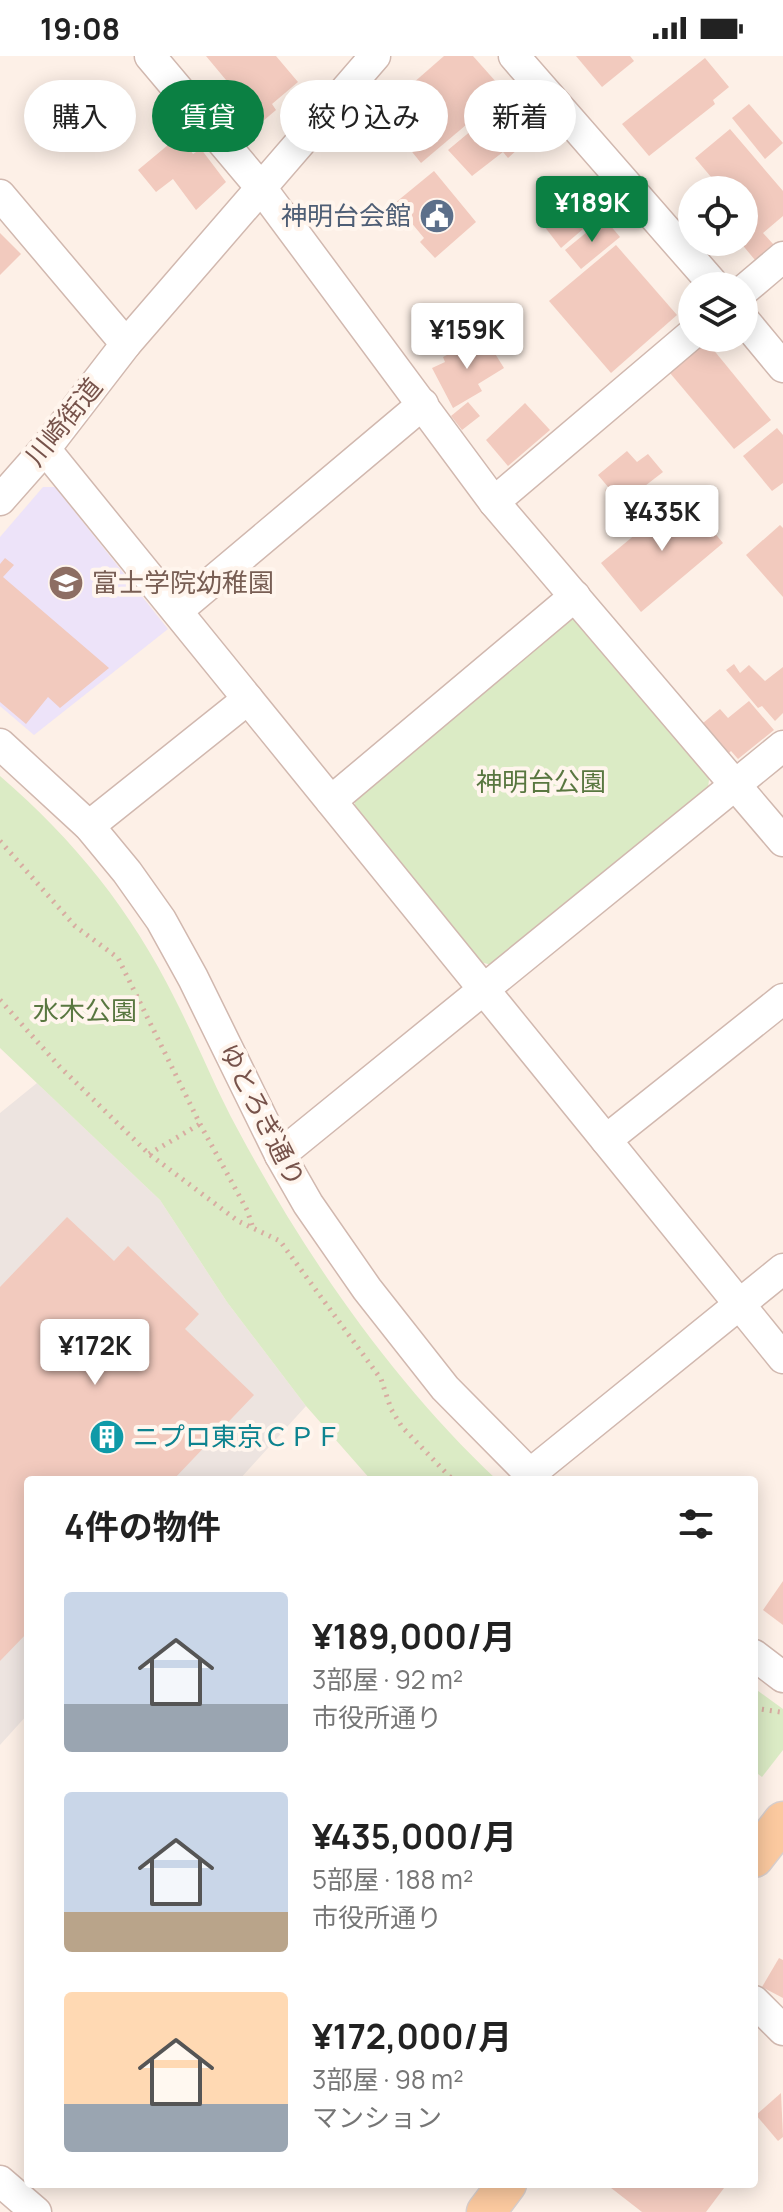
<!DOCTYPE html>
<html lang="ja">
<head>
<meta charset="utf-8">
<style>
  :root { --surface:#fff; --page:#f2f2f2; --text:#222; --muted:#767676; --accent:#0b8043 }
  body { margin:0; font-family:Manrope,"Noto Sans JP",sans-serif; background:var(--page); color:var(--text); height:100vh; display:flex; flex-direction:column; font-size:30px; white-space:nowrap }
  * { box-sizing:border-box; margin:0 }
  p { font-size:26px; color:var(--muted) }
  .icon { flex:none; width:44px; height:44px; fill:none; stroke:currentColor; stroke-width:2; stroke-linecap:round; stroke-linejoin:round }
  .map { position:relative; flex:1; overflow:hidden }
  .details { position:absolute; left:24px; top:1420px; width:734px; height:712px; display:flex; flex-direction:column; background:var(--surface); border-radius:8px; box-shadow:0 4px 20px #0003 }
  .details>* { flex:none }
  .guide { position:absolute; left:24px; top:24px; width:736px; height:72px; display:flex; gap:16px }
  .tools { position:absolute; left:678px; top:120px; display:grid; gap:16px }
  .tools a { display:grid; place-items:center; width:80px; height:80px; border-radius:50%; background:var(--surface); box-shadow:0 4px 20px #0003; font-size:40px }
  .price { position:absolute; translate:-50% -68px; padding:0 18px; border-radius:8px; background:#fff; color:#222; font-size:26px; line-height:52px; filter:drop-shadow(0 2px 4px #0008) }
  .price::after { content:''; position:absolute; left:50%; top:48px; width:24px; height:18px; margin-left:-12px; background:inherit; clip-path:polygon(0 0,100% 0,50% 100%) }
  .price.current { background:var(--accent); color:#fff }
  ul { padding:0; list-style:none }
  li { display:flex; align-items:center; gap:24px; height:200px; padding:0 40px }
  li span { display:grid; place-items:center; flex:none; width:224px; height:160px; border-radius:8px; color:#555 }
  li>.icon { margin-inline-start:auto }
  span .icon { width:96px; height:96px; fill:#fffc; stroke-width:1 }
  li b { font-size:34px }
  h2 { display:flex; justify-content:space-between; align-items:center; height:96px; padding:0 40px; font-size:34px }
  .pill { padding:0 28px; border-radius:36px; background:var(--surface); box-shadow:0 4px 20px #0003; font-size:28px; line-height:72px }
  .pill.current { background:var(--accent); color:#fff }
  .status { display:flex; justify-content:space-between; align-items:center; height:56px; padding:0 40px; background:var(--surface); direction:ltr }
  .status svg { height:22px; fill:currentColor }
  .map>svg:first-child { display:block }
  .industrial { fill:#ede4e0 }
  .education { fill:#ede3f9 }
  .green { fill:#dbebc5 }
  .building { fill:#f2cabe }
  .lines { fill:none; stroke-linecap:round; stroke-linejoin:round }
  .minor-casing { stroke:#d1b8af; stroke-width:33 }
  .major-casing { stroke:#d9cfcd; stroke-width:41 }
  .path { stroke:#d8aca1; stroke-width:5; stroke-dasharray:2 6; stroke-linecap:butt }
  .minor { stroke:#fff; stroke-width:30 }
  .major { stroke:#fbc99f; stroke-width:38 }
  .labels { text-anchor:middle; stroke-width:8; stroke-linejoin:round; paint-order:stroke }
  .service-label { font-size:26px; fill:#4e5e75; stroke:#fff5ed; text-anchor:end }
  .street-label { font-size:26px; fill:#77534b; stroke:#fff5ed }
  .education-label { font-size:26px; fill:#785e54; stroke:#fff5ed; text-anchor:start }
  .park-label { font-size:26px; fill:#597740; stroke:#fff5ed }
  .culture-label { font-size:26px; fill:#0d838f; stroke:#fff5ed; text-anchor:start }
</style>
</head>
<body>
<div class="status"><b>19:08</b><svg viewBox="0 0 49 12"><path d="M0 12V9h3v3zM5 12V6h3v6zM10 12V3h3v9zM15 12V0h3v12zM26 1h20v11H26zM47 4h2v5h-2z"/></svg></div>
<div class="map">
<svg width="783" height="2156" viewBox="0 0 783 2156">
  <rect width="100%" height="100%" fill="#fdf0e7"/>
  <path class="industrial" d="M 37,1027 L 160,1144 L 227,1246 L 306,1350 L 239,1424 L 28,1424 L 28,1658 L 0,1689 L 0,1057 Z"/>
  <path class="education" d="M 43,431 L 55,431 L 168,573 L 34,679 L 0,650 L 0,481 Z"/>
  <g class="green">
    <path d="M 584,560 L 710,716 L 708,732 L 492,909 L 480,906 L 354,755 L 356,737 L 566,561 Z"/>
    <path d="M 0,720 C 75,785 131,854 175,943 C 197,986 215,1032 238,1074 C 306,1201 392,1325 497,1424 L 371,1424 L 306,1350 L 227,1246 L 160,1144 L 0,992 Z"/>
    <path d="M 754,1632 L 783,1653 L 783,1694 L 762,1721 L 754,1715 Z"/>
  </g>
  <g class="building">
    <path d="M 206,0 L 276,0 L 298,26 L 272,48 L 276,54 L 249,77 L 239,66 L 251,54 Z"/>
    <path d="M 444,0 L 473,0 L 505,36 L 421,107 L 380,56 Z"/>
    <path d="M 576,0 L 630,0 L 634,5 L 602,31 Z"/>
    <path d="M 705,2 L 729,31 L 713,44 L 715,48 L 649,100 L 622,68 Z"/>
    <path d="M 508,44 L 532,73 L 525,79 L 529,83 L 508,102 L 503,96 L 472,120 L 448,94 Z"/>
    <path d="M 749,48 L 783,87 L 765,103 L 732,62 Z"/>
    <path d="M 730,73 L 783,135 L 783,160 L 763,177 L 774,189 L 755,204 L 740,186 L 744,186 L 744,134 L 722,134 L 695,102 Z"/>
    <path d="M 180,79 L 193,98 L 201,93 L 226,126 L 196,154 L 173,123 L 156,136 L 138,114 Z"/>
    <path d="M 434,115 L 476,166 L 435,202 L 420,186 L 424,182 L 395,147 Z"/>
    <path d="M 579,139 L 597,161 L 561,192 L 544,170 Z"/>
    <path d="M 604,162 L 620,181 L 581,213 L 565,194 Z"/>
    <path d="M 0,177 L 21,198 L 0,219 Z"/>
    <path d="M 616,189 L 677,259 L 611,317 L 549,245 Z"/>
    <path d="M 424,270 L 436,284 L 425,294 L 413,280 Z"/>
    <path d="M 484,280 L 504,312 L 478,328 L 482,335 L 453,352 L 432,312 L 445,306 L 443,301 Z"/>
    <path d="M 702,289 L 712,292 L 771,364 L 734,393 L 670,317 Z"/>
    <path d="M 468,346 L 480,360 L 462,374 L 451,360 Z"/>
    <path d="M 525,347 L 550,374 L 508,410 L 486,384 Z"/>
    <path d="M 777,372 L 783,379 L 783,427 L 772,435 L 743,400 Z"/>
    <path d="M 627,395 L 637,406 L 648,398 L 663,416 L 619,450 L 605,434 L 609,432 L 598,419 Z"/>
    <path d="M 683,439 L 723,487 L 641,556 L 601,507 Z"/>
    <path d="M 780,469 L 783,472 L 783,541 L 746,499 Z"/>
    <path d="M 5,502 L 14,509 L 3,521 L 109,612 L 60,652 L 48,641 L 26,668 L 0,646 L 0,508 Z"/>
    <path d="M 734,608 L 740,617 L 749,609 L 765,625 L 783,611 L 783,657 L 775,665 L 762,650 L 758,652 L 726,614 Z"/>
    <path d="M 749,645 L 774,674 L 738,703 L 731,695 L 728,698 L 703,667 L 720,653 L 728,662 Z"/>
    <path d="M 67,1161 L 114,1205 L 128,1190 L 199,1258 L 185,1273 L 254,1339 L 173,1424 L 28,1424 L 28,1576 L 0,1605 L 0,1231 Z"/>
    <path d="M 783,1525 L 783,1569 L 763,1554 Z"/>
    <path d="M 779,1902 L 783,1904 L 783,1942 L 762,1931 Z"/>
    <path d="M 781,2037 L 783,2081 L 778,2085 L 756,2059 Z"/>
    <path d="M 606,2128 L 727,2128 L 706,2156 L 642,2156 Z"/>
  </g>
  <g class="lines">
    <defs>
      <g id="minor">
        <path d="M 150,0 L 262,133 L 494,446 L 783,785"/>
        <path d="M 514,0 L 715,230"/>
        <path d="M 0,139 L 126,288"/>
        <path d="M 744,234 L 783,201"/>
        <path d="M 744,264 L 783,311"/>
        <path d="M 45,393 L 783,1302"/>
        <path d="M 0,444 L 45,393 L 126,288 L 375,0"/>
        <path d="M 494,446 L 692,278"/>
        <path d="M 177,555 L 423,348"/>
        <path d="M 0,688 L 89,770 L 127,816 L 161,864 L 193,922 L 280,1099 L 308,1148 L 367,1233 L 445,1332 L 536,1424"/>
        <path d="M 331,745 L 575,540"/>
        <path d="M 89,770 L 248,643"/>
        <path d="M 606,1084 L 783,943"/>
        <path d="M 280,1099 L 783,690"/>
        <path d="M 530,1418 L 783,1213"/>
        <path d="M 754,1599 L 783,1621"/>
        <path d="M 754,1945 L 783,1974"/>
        <path d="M 0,2125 L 36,2156"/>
      </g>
      <g id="major">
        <path d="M 754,1802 L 783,1765"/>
        <path d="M 486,2156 L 507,2128"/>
      </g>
    </defs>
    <use href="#minor" class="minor-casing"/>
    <use href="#major" class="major-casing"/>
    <g class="path">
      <path d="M 0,785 L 75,870 L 118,902 L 200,1068 L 247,1154 L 252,1169"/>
      <path d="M 0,944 L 59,1010 L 149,1098 L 238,1165 L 280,1185 L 381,1323 L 391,1353 L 402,1371 L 453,1424"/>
      <path d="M 149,1098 L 200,1068"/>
      <path d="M 754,1652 L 780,1656"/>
    </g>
    <use href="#minor" class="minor"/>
    <use href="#major" class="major"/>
  </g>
  <defs>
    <symbol id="civic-disc" viewBox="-11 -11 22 22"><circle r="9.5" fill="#5c6f8a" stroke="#fff5ed"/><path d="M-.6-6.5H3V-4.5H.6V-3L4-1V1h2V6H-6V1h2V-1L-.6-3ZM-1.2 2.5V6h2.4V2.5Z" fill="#fff"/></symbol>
    <symbol id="school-disc" viewBox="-11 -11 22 22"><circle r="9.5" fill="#8d6e63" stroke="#fff5ed"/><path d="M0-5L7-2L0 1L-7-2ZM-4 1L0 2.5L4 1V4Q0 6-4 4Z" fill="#fff"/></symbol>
    <symbol id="building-disc" viewBox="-11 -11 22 22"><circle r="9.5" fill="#0f9aa8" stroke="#fff5ed"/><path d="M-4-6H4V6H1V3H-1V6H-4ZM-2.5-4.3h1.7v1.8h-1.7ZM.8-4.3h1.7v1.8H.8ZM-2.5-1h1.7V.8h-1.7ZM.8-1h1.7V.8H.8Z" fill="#fff"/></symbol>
  </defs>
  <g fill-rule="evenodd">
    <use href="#civic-disc" x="417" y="140" width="40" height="40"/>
    <use href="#school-disc" x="46" y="507" width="40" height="40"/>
    <use href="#building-disc" x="87" y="1361" width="40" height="40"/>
  </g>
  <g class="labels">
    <g class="service-label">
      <text x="411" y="169">神明台会館</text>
    </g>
    <g class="street-label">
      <text transform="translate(64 366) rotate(-51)" y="9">川崎街道</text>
      <text transform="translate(262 1059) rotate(63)" y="9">ゆとろぎ通り</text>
    </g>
    <g class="education-label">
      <text x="92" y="536">富士学院幼稚園</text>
    </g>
    <g class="park-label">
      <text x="541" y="735">神明台公園</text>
      <text x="85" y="964">水木公園</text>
    </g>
    <g class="culture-label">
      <text x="133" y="1390">ニプロ東京ＣＰＦ</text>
    </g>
  </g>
</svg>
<div class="tools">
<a><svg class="icon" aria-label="locate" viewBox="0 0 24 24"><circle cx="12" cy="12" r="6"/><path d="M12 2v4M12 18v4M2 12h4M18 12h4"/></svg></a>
<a><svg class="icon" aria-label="layers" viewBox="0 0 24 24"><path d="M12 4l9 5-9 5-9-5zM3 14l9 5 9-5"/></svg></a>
</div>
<b class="price current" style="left:592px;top:188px">¥189K</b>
<b class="price" style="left:467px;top:315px">¥159K</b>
<b class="price" style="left:662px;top:497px">¥435K</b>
<b class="price" style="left:95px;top:1331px">¥172K</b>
<div class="guide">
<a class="pill">購入</a>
<a class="pill current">賃貸</a>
<a class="pill">絞り込み</a>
<a class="pill">新着</a>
</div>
<section class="details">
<h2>4件の物件<svg class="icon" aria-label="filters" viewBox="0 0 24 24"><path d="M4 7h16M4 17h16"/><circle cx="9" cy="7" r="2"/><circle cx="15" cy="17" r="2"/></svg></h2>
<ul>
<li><span style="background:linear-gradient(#c9d6e8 70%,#9aa5b1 0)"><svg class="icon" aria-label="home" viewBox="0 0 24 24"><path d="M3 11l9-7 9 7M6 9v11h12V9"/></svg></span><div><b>¥189,000/月</b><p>3部屋 · 92 m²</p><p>市役所通り</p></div></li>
<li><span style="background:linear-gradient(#c9d6e8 75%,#b9a48a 0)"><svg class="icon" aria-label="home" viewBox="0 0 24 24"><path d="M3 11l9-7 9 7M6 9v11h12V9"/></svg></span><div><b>¥435,000/月</b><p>5部屋 · 188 m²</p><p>市役所通り</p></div></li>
<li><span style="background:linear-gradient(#ffd9b3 70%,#9aa5b1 0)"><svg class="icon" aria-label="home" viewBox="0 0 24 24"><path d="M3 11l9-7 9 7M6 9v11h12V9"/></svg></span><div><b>¥172,000/月</b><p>3部屋 · 98 m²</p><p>マンション</p></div></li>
</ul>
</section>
</div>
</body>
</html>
